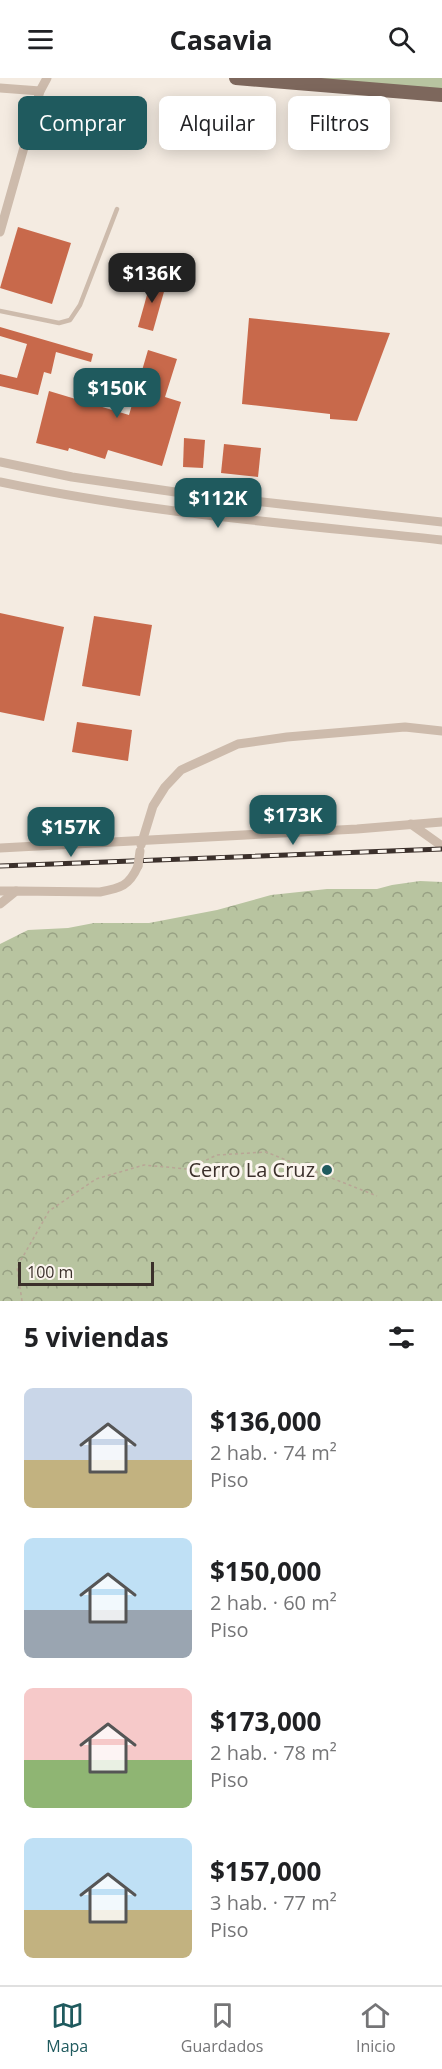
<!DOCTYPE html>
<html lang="es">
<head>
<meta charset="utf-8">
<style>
  :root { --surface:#fff; --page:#f6f6f6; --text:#202124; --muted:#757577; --line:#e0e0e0; --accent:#1f5a5e }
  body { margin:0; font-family:"Open Sans",sans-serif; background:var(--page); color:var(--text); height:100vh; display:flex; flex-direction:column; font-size:22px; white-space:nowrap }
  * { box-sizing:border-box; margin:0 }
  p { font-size:20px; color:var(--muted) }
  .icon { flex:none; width:33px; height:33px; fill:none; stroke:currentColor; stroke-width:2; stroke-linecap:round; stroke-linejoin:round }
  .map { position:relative; height:1223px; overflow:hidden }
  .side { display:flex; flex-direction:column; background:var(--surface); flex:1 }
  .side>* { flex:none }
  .hud { position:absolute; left:18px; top:18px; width:406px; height:54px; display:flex; gap:12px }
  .scale { position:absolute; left:18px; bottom:15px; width:136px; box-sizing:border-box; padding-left:6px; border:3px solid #3b302b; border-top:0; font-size:16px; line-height:21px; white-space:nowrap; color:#3b302b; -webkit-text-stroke:4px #fbf5ee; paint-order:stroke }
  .price { position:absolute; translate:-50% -51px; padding:0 14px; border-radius:12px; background:var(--accent); color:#fff; font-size:20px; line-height:39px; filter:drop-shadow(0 2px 3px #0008) }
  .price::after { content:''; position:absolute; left:50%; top:36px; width:18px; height:14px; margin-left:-9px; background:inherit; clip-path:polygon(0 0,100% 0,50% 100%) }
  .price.current { background:#222; color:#fff }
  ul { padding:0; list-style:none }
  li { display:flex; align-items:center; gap:18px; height:150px; padding:0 24px }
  li span { display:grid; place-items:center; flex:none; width:168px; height:120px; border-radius:9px; color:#555 }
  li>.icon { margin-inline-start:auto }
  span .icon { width:72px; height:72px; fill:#fffc; stroke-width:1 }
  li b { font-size:26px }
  h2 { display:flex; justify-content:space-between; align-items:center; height:72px; padding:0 24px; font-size:26px }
  .chip { padding:0 21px; border-radius:9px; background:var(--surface); box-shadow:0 3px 15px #0003; font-size:21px; line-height:54px }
  .chip.current { background:var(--accent); color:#fff }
  header { display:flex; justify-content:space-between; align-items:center; height:78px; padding:0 24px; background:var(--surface); font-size:27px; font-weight:700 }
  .tabs { display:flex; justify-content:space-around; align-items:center; height:84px; border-top:2px solid var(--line); background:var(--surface); font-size:16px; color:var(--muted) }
  .tabs a { display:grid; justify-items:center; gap:3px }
  .tabs .current { color:var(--accent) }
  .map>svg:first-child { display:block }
  .green { fill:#b8c4a0 }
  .forest { fill:url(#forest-crowns) }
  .building { fill:#c8694b }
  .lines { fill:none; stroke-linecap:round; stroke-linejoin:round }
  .path { stroke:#b9a596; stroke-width:1.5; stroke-dasharray:3 3; stroke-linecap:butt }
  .service { stroke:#cdbbac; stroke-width:4.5 }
  .minor { stroke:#cdbbac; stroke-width:9 }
  .primary { stroke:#7d675c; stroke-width:14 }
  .rail-casing { stroke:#3b302b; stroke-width:5 }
  .rail { stroke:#fbf5ee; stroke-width:3; stroke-dasharray:9; stroke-linecap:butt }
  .minor-bridge { stroke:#cdbbac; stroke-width:9 }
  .poi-dot { fill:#1f5a5e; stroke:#fbf5ee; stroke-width:2 }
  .labels { text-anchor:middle; stroke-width:6; stroke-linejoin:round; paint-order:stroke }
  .poi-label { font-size:20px; fill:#3b302b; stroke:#fbf5ee; text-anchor:end }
</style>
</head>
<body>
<header><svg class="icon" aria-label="menu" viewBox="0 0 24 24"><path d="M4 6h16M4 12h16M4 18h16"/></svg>Casavia<svg class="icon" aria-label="search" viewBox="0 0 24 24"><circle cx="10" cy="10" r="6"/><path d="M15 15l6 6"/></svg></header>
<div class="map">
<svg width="442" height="1223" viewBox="0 0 442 1223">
  <defs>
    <pattern id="forest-crowns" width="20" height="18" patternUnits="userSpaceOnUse" patternTransform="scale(1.5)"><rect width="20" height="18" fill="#b8c4a0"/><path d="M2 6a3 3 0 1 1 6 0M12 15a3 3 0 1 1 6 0" fill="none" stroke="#97a083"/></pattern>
  </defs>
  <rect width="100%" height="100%" fill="#f4ebe1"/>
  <path class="green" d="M 292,0 L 442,0 L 442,12 Z"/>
  <path class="forest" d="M 420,803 L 442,804 L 442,1223 L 0,1223 L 0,866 L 28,852 L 68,850 L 94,845 L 149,845 L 217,832 L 271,817 L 327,811 L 377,811 L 392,807 Z"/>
  <g class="building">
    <path d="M 18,149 L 71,165 L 52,226 L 0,210 Z"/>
    <path d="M 152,199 L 167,203 L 153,253 L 138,249 Z"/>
    <path d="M 249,240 L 390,255 L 357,343 L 330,341 L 330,336 L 242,326 Z"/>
    <path d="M 0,249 L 93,276 L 91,284 L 56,274 L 51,296 L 44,294 L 38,317 L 0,308 L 0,296 L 17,300 L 27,266 L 0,258 Z"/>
    <path d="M 148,272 L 177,281 L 165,319 L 181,324 L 162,388 L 108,372 L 105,381 L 69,370 L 68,373 L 36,365 L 49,313 L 129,337 Z"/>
    <path d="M 184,360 L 205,362 L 203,390 L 183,389 Z"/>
    <path d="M 224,366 L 261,370 L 258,399 L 221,395 Z"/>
    <path d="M 0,535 L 64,549 L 44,643 L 0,634 Z"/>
    <path d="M 94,538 L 152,547 L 140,618 L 82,608 Z"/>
    <path d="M 77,644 L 132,652 L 128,683 L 72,674 Z"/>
  </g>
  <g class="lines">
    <path class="path" d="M 22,1223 L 17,1189 L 49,1133 L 96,1101 L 144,1087 L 187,1091 L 217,1077 L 266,1074 L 377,1118"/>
    <path class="service" d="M 0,233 L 59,245 L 70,242 L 80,227 L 117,131"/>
    <g class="minor">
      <path d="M 0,10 L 40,13"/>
      <path d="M 0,154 L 40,13 L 47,0"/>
      <path d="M 0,384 L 72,399 L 182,415 L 442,444"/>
      <path d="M 0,404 C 146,435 294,446 442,462"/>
      <path d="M 411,746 L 442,768"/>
      <path d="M 141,767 L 153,728 L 165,709 L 181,692 L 238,666 L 287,659 L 405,649 L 442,653"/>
      <path d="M 0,770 L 357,751 L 442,744"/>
      <path d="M 0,813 L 16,813"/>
      <path d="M 0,826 L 16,813 L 100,814 C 121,810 129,808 138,788"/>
    </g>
    <path class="primary" d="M 236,0 L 442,17"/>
    <defs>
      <path id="rail" d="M 0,788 L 442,771"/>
    </defs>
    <use href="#rail" class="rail-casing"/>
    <use href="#rail" class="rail"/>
    <path class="minor-bridge" d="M 138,788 L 140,773"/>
  </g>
  <circle class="poi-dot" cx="327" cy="1092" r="6"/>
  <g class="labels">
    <g class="poi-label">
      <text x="315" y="1099">Cerro La Cruz</text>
    </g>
  </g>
</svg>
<div class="scale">100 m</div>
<b class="price current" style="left:152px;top:226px">$136K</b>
<b class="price" style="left:117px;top:341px">$150K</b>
<b class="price" style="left:218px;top:451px">$112K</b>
<b class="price" style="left:293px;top:768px">$173K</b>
<b class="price" style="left:71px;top:780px">$157K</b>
<div class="hud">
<a class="chip current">Comprar</a>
<a class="chip">Alquilar</a>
<a class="chip">Filtros</a>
</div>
</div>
<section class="side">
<h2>5 viviendas<svg class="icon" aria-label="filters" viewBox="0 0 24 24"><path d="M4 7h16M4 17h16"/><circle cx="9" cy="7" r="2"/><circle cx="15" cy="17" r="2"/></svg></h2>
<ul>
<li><span style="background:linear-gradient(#c9d6e8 60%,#c2b280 0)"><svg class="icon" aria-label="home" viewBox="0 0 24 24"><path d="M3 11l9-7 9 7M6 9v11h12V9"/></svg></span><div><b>$136,000</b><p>2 hab. · 74 m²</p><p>Piso</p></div></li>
<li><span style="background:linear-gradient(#bfe0f5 60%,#9aa5b1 0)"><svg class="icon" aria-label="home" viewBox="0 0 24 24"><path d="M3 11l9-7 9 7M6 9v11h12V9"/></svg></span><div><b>$150,000</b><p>2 hab. · 60 m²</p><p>Piso</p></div></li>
<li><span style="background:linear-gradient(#f6c9c9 60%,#8fb573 0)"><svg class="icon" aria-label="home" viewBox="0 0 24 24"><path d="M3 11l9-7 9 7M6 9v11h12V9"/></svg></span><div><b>$173,000</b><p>2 hab. · 78 m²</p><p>Piso</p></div></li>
<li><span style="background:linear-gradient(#bfe0f5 60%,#c2b280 0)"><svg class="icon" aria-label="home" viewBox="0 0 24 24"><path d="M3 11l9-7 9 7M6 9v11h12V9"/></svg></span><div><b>$157,000</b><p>3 hab. · 77 m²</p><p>Piso</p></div></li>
</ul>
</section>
<nav class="tabs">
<a class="current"><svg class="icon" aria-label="map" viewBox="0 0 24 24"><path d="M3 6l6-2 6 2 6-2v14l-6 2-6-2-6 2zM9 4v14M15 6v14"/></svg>Mapa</a>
<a><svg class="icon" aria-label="saved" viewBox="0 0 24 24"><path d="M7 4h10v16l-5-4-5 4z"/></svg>Guardados</a>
<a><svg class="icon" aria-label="home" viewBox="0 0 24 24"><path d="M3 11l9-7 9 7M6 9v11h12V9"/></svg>Inicio</a>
</nav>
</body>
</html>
